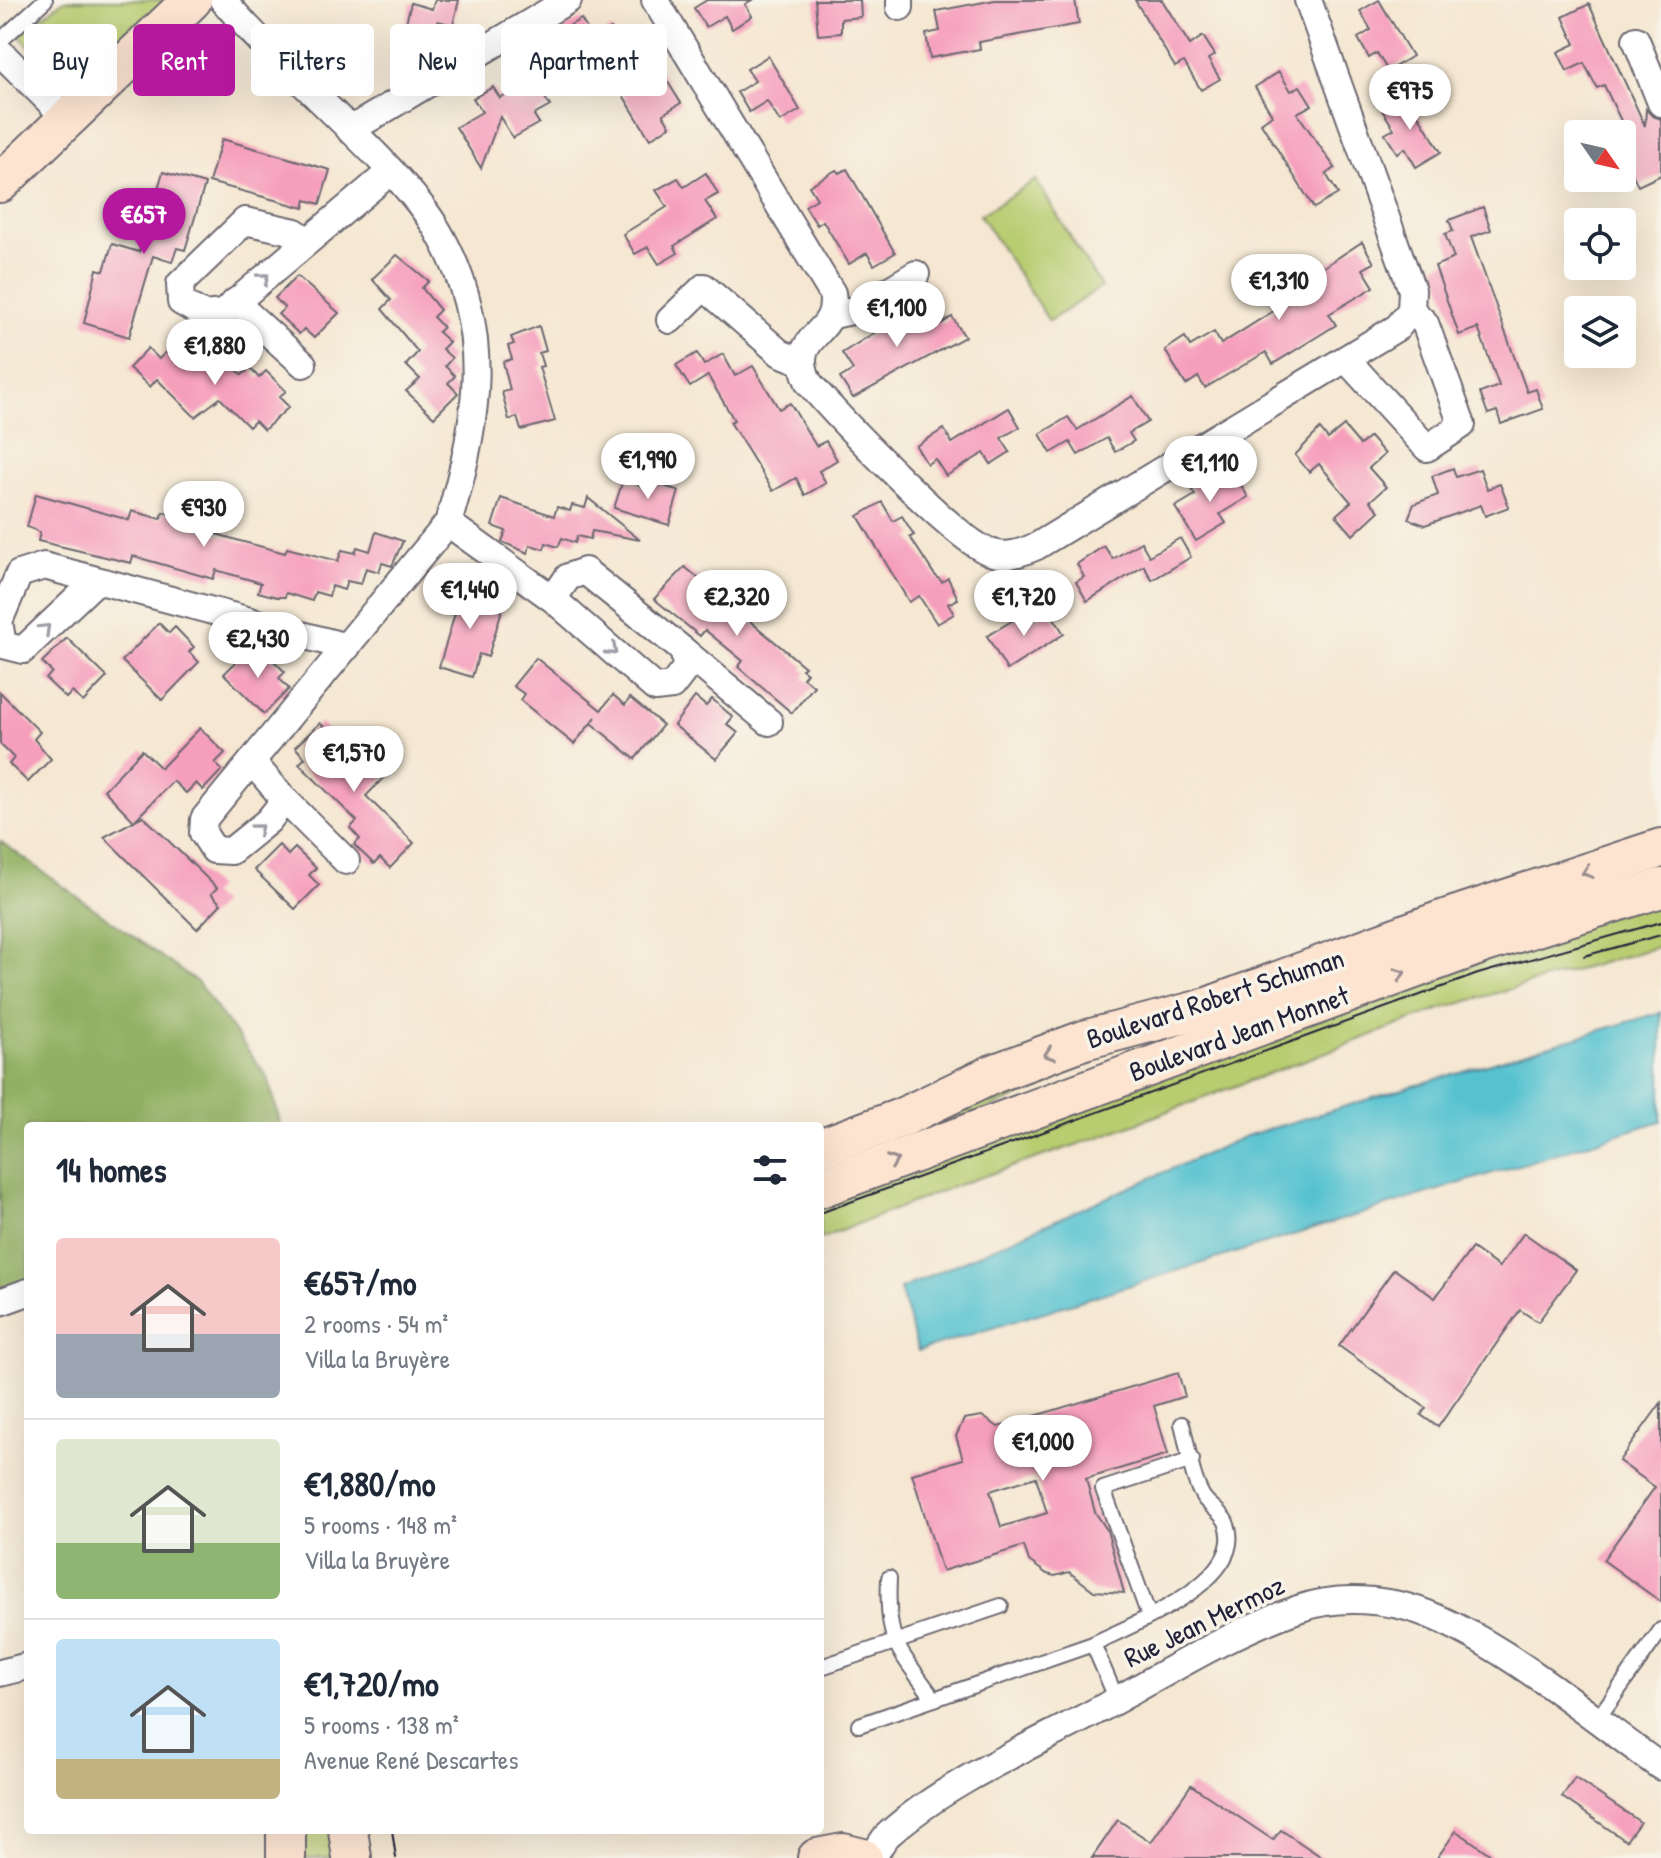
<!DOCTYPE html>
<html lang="en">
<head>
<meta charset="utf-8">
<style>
  :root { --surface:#fff; --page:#f2f2f3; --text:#1f2937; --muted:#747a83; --line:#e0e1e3; --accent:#b5179e }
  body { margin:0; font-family:"Patrick Hand",sans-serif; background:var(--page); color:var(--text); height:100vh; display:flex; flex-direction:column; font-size:30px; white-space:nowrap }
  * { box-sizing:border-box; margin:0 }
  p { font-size:26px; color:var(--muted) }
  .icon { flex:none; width:44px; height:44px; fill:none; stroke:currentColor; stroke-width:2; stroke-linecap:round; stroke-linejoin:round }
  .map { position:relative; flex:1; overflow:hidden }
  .panel { position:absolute; left:24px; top:1122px; width:800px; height:712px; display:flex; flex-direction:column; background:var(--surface); border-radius:8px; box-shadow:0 8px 32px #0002 }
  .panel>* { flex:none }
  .top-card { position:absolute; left:24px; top:24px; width:800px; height:72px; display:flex; gap:16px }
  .needle { width:52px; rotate:124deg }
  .fabs { position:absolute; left:1564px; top:120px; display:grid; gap:16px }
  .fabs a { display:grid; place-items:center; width:72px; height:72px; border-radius:8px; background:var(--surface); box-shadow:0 8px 32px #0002; font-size:40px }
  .price { position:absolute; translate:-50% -68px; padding:0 18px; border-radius:28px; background:#fff; color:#222; font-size:26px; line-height:52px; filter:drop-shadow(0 2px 4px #0008) }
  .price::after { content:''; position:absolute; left:50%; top:48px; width:24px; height:18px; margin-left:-12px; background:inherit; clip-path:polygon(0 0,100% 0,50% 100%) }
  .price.current { background:var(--accent); color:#fff }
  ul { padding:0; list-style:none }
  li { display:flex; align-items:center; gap:24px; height:200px; padding:0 32px }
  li+li { border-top:2px solid var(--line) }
  li span { display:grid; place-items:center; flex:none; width:224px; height:160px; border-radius:8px; color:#555 }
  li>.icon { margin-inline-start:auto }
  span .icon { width:96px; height:96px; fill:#fffc; stroke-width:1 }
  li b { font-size:34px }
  h2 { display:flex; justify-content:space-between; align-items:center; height:96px; padding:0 32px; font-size:34px }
  .pill { padding:0 28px; border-radius:8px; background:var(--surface); box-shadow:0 8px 32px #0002; font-size:28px; line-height:72px }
  .pill.current { background:var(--accent); color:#fff }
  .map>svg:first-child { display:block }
  .green { fill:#b8cc70; stroke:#6d7756; stroke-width:2 }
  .forest { fill:#92b062; stroke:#5a694e; stroke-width:2 }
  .water { fill:#56c2d0; stroke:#3c7286; stroke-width:2 }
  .building { fill:#f69fbd; fill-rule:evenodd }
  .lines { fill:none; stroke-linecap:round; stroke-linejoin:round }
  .lane-casing { stroke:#6c6770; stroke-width:18 }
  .street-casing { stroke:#6c6770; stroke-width:30 }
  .secondary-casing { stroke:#6c6770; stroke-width:42 }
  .lane { stroke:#fff; stroke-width:14 }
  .street { stroke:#fff; stroke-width:26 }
  .secondary { stroke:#fde4d1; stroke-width:38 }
  .tram { stroke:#22223b; stroke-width:2 }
  .oneway { stroke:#9c9ca7 }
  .oneway2 { stroke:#9a8d8e }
  .labels { text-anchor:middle; stroke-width:7; stroke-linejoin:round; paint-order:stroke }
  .street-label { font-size:28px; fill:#22223b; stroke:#f7f3e8 }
</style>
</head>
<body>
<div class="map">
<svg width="1661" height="1858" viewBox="0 0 1661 1858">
  <rect width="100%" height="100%" fill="#f7f3e8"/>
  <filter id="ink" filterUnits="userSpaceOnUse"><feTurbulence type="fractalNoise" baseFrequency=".0125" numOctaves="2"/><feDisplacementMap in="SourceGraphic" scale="16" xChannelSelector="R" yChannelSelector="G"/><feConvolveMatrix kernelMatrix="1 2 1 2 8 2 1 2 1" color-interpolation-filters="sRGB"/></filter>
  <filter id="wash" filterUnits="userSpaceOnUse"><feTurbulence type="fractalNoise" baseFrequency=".006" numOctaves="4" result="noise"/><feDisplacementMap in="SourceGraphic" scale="32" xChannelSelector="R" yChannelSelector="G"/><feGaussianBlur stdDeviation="1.8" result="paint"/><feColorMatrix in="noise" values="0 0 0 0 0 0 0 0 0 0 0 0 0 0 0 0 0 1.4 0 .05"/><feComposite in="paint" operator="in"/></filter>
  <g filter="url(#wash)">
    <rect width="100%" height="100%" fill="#f5e7d1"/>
    <g class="green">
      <path d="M 64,0 L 168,0 L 81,74 C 53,82 36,53 19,35 Z"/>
      <path d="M 1036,180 L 1101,287 L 1049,321 L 980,215 Z"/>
      <path d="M 1661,898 L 1661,946 L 1444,1008 L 1102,1136 L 949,1188 L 820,1239 L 820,1198 Z"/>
      <path d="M 1044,1075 L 1048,1085 L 820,1175 L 820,1161 L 972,1095 Z"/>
      <path d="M 300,1830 L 337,1830 L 340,1858 L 301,1858 Z"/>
    </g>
    <path class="forest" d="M 0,841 L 198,983 L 268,1078 L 281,1126 L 28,1126 L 28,1292 L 0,1306 Z"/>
    <path class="water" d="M 1661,1012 L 1661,1121 L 918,1351 L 900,1289 L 1246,1136 Z"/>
    <g id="blocks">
      <g class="building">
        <path d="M 435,0 L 459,0 L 453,25 L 438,21 L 430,50 L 401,42 L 411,3 L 432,9 Z"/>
        <path d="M 707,0 L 752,0 L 745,4 L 752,16 L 732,29 L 725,16 L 706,27 L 694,8 Z"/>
        <path d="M 815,0 L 860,0 L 861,17 L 841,19 L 841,33 L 818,35 Z"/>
        <path d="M 995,0 L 1075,0 L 1079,24 L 979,42 L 980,49 L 930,58 L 926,34 L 940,31 L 936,11 Z"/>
        <path d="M 1135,0 L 1162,0 L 1190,45 L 1203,36 L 1215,55 L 1208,59 L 1220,79 L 1201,90 L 1184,62 L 1175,67 Z"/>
        <path d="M 1379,0 L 1412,56 L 1388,71 L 1377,53 L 1369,58 L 1358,38 L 1371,30 L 1360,11 Z"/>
        <path d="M 1589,4 L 1645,126 L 1646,109 L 1652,116 L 1661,119 L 1661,175 L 1638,186 L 1622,152 L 1622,123 L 1604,85 L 1597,88 L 1584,63 L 1567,71 L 1558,52 L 1575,44 L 1563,17 Z"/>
        <path d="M 581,19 L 594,40 L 611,29 L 625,51 L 642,41 L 681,103 L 663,114 L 670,126 L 650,139 L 597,53 L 579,63 L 560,31 Z"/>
        <path d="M 768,56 L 800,110 L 780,122 L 767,101 L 749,112 L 737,92 L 755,81 L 747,69 Z"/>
        <path d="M 1279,72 L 1291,91 L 1300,86 L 1312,105 L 1297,113 L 1335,168 L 1326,174 L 1338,194 L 1314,208 L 1261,123 L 1272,115 L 1255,87 Z"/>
        <path d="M 533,78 L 550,106 L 534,115 L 539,123 L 513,138 L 500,117 L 481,168 L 456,127 L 482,112 L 473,98 L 493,87 L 500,98 Z"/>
        <path d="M 1406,95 L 1441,152 L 1416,167 L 1405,148 L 1397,153 L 1385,134 L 1394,129 L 1382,110 Z"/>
        <path d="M 222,139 L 330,170 L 320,204 L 306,200 L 304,208 L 209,182 Z"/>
        <path d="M 847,169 L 895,253 L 874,265 L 867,253 L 849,264 L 823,221 L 817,225 L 805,206 L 817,199 L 809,186 L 836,170 L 839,173 Z"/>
        <path d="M 163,172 L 205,184 L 185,250 L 177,248 L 172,262 L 153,256 L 129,337 L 84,323 L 97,269 L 104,271 L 112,244 L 139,252 Z"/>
        <path d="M 706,173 L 718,194 L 705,201 L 717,219 L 674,246 L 678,253 L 659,264 L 648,247 L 635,254 L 623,234 L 667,207 L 656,190 L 678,178 L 684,187 Z"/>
        <path d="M 1483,207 L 1491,230 L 1471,237 L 1527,392 L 1536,389 L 1543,409 L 1501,424 L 1497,411 L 1488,414 L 1480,393 L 1499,386 L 1478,328 L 1459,335 L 1435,266 L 1454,258 L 1445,234 L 1453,231 L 1449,220 Z"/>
        <path d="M 1362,242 L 1374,263 L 1363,269 L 1374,287 L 1329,314 L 1336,325 L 1273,364 L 1266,352 L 1205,388 L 1198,377 L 1186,385 L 1165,350 L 1185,337 L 1190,346 L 1214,332 L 1221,344 L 1283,305 L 1278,297 Z"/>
        <path d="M 397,255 L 429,281 L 422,288 L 440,310 L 433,317 L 443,327 L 438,332 L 449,342 L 442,349 L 452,358 L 445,366 L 455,376 L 448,383 L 458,393 L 434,417 L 406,391 L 420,379 L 406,365 L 418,352 L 382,309 L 391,300 L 372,279 Z"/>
        <path d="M 297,276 L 339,313 L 314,338 L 304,329 L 299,334 L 278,314 L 285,308 L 275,298 Z"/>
        <path d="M 930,306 L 941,324 L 952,317 L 965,337 L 853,398 L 840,378 L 853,370 L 842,353 L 885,326 L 883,322 L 902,310 L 908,319 Z"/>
        <path d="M 539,326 L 546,351 L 539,353 L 543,366 L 539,367 L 555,421 L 521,430 L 517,417 L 509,420 L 502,392 L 510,390 L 503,362 L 512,359 L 508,346 L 514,344 L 511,337 Z"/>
        <path d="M 148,348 L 159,359 L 166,352 L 175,362 L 182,354 L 193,365 L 200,359 L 209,369 L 216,361 L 226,371 L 232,365 L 242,375 L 250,368 L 259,378 L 266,371 L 286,391 L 279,397 L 289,407 L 264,430 L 255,421 L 249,427 L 220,398 L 195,417 L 157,379 L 150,387 L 129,368 Z"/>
        <path d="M 697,353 L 704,365 L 723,354 L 735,376 L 753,366 L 779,409 L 790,403 L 816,446 L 826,441 L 837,460 L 819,471 L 826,483 L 805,495 L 796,478 L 773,491 L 730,422 L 734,420 L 708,376 L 690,387 L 676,365 Z"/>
        <path d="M 1133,396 L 1148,422 L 1129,433 L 1134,441 L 1115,452 L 1107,438 L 1078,455 L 1070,442 L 1051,453 L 1040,434 L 1068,417 L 1077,430 Z"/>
        <path d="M 1009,408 L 1020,427 L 1001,438 L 1010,452 L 991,464 L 984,453 L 946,476 L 935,459 L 927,464 L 916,446 L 944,429 L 952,443 Z"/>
        <path d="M 1344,426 L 1360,445 L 1370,437 L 1385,454 L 1369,468 L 1386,487 L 1370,501 L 1379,511 L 1353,535 L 1336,515 L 1351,502 L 1319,464 L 1309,472 L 1295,455 L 1320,429 L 1328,439 Z"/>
        <path d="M 1453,468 L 1456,477 L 1480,469 L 1487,489 L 1500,484 L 1509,507 L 1485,516 L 1481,505 L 1425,525 L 1408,519 L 1414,504 L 1438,495 L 1432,476 Z"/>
        <path d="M 1233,472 L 1248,497 L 1220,514 L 1226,523 L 1196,541 L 1175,507 L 1195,495 L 1189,485 L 1208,474 L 1214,483 Z"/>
        <path d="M 623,480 L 650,488 L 652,482 L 679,491 L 669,525 L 614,508 Z"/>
        <path d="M 36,494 L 129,520 L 132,511 L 161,519 L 163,512 L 187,519 L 186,525 L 240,541 L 285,553 L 287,548 L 338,561 L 342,550 L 355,553 L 357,547 L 370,551 L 376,532 L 403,541 L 392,566 L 382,563 L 379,572 L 366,568 L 361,584 L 347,581 L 344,590 L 332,586 L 329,596 L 315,592 L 312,601 L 286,593 L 285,597 L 277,597 L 258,592 L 261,583 L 216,570 L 213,579 L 133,556 L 131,563 L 38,541 L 40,532 L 27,527 Z"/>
        <path d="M 501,498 L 554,516 L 557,507 L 570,511 L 572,505 L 585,508 L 588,498 L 640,540 L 592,531 L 590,539 L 577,536 L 575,543 L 562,538 L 558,547 L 546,543 L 544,549 L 530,545 L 528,553 L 502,542 L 506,531 L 492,526 Z"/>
        <path d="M 882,502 L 893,521 L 902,516 L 914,535 L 910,537 L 934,574 L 942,582 L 948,578 L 958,599 L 948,604 L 954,614 L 937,624 L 919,596 L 909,602 L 858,516 Z"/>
        <path d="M 1180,538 L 1191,557 L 1152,580 L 1144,566 L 1087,601 L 1076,582 L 1084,577 L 1077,564 L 1104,546 L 1113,559 L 1141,542 L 1149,556 Z"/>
        <path d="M 685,567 L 805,667 L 802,669 L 807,673 L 803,678 L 814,686 L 792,713 L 738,667 L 743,661 L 705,630 L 700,636 L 654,599 Z"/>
        <path d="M 453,587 L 504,603 L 488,657 L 479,654 L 472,677 L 439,667 L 456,610 L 447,607 Z"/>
        <path d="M 1049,610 L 1064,634 L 1007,670 L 987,636 L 1025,613 L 1030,622 Z"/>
        <path d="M 159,623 L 169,633 L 175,627 L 194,647 L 189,652 L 199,662 L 162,700 L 122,661 Z"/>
        <path d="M 67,638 L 107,677 L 83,702 L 72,692 L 66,698 L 46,679 L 52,672 L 42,662 Z"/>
        <path d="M 249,649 L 259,659 L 265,652 L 285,672 L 279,678 L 289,689 L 264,714 L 224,674 Z"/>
        <path d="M 536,658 L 601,710 L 613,695 L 625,705 L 630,698 L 663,725 L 635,759 L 591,723 L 596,717 L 574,744 L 520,700 L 524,694 L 513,686 Z"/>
        <path d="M 0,692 L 40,732 L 34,739 L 51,759 L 28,782 L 9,764 L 14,758 L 0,744 Z"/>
        <path d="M 695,697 L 706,706 L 712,699 L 733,717 L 727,724 L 738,733 L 716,759 L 674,725 Z"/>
        <path d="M 320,723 L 360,762 L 366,756 L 386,775 L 366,796 L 414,843 L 390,868 L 380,858 L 374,864 L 354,845 L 360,839 L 350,828 L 357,821 L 299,764 L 305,758 L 295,747 Z"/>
        <path d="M 200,728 L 225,753 L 215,763 L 222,770 L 203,790 L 196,783 L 186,793 L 173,781 L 135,820 L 143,816 L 217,888 L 211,894 L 221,904 L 197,929 L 104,837 L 134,821 L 104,790 L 142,750 L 161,768 Z"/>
        <path d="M 279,845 L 288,855 L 295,848 L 316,868 L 309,875 L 319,885 L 295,909 L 254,870 Z"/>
        <path d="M 1524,1233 L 1576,1270 L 1538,1322 L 1520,1310 L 1438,1427 L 1421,1415 L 1426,1408 L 1339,1346 L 1394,1269 L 1435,1298 L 1472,1248 L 1499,1267 Z"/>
        <path d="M 1178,1373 L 1185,1396 L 1154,1406 L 1168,1454 L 1086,1479 L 1095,1512 L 1107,1530 L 1124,1593 L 1094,1591 L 1069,1572 L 1055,1576 L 1047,1574 L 1029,1561 L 1024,1546 L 942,1571 L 912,1474 L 963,1459 L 956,1436 L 964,1419 L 982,1416 L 998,1427 ZM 1036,1477 L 1047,1513 L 1001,1527 L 990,1491 Z"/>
        <path d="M 1661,1403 L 1661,1602 L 1603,1560 L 1655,1487 L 1619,1461 Z"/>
        <path d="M 1575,1778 L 1640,1822 L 1626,1841 L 1562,1797 Z"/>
        <path d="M 1191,1785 L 1273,1840 L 1281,1830 L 1323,1858 L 1092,1858 L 1118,1820 L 1151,1842 Z"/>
        <path d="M 1456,1831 L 1467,1838 L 1495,1858 L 1437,1858 Z"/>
      </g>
    </g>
  </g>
  <g filter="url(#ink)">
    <use href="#blocks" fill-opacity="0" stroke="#6c6770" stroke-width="2"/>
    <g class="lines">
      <defs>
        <g id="lane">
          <path d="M 0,41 L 45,0"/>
          <path d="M 889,1578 C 886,1643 897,1647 934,1699"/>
          <path d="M 1149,1616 L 1103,1489 L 1192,1460"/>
          <path d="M 1093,1644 C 1130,1625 1251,1580 1226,1522 C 1221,1511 1208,1506 1202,1495 C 1191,1476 1188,1446 1182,1424"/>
          <path d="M 821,1667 L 1001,1606"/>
          <path d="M 1596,1721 L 1661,1630"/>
          <path d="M 859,1725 L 1093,1644 L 1117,1700"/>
        </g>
        <g id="street">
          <path d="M 223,0 C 249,31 279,59 307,87 C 346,126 411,184 438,231 C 494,328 479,422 448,523 L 204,819 L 203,833 L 214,850 L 231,851 L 268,821 L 285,800 L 253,763"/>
          <path d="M 655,0 L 832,293 C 841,338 785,332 809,383 C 837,416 956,541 990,552 C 1007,558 1021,553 1037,546 L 1398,327 L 1411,310 L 1412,290 L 1308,0"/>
          <path d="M 900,0 L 900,7"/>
          <path d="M 1636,40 L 1661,103"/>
          <path d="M 0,52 L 66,118"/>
          <path d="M 350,130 L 568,0"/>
          <path d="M 308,241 L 295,232 L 245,221 L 180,284 L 181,302 L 204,315 L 223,313 C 279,266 334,219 390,172"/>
          <path d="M 235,302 L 303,364"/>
          <path d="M 833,315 L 856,310 L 916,274"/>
          <path d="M 670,320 L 704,287 L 780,353 L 802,362"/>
          <path d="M 1346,359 L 1427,448 L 1462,425 L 1425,323 L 1411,310"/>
          <path d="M 448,523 L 553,599 L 655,688 L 672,686 L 686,668 L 684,651 L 585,571 L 568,577 L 553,599"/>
          <path d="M 0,619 L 19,574 L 44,566 L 347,647"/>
          <path d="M 0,627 L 3,645 L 23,650 L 96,581"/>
          <path d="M 684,651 L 769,722"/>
          <path d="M 285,800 L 346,861"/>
          <path d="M 0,1302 L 28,1292"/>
          <path d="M 0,1673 L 28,1666"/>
          <path d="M 873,1858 C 878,1850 882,1839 890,1833 C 946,1783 1027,1748 1093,1713 C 1160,1677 1226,1634 1298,1609 C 1329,1598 1362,1598 1394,1604 C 1475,1619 1592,1718 1661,1767"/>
        </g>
        <g id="secondary">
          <path d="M 0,183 L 192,0"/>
          <path d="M 820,1148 L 903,1117 L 993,1074 L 1084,1040 L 1202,1009 L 1439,921 L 1661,848"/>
          <path d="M 820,1188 L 1485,943 L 1661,888"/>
          <path d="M 348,1830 L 352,1858"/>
          <path d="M 286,1858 L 286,1830"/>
          <path d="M 817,1858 L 843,1853 L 863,1858"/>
        </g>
      </defs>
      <use href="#lane" class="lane-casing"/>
      <use href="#street" class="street-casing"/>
      <use href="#secondary" class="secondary-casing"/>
      <use href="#lane" class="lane"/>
      <use href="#street" class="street"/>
      <use href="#secondary" class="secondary"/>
      <g class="tram">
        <path d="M 1584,956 L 1661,935"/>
        <path d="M 820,1213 L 1478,974 L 1661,922"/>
        <path d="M 392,1830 L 396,1858"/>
      </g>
    </g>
    <defs><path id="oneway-chevron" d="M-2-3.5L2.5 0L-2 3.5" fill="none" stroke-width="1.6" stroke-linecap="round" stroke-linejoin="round" transform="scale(2)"/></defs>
    <g class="oneway">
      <use href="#oneway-chevron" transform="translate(264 278) rotate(-40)"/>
      <use href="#oneway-chevron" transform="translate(45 629) rotate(-44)"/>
      <use href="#oneway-chevron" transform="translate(612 650) rotate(41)"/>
      <use href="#oneway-chevron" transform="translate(258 829) rotate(-40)"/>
    </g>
    <g class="oneway2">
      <use href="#oneway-chevron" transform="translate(1587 872) rotate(162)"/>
      <use href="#oneway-chevron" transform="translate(1400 974) rotate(-20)"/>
      <use href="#oneway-chevron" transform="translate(1049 1054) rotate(160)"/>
      <use href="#oneway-chevron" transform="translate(893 1161) rotate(-21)"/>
    </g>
  </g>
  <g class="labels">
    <g class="street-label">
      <text transform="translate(1215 998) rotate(-18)" y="10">Boulevard Robert Schuman</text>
      <text transform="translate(1239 1033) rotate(-20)" y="10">Boulevard Jean Monnet</text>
      <text transform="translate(1204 1621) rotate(-26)" y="10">Rue Jean Mermoz</text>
    </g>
  </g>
</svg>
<div class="fabs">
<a><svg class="needle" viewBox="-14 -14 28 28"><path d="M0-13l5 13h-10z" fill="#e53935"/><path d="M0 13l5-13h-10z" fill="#747a83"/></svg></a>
<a><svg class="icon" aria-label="locate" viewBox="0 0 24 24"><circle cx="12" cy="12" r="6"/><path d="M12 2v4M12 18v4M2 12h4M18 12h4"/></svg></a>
<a><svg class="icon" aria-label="layers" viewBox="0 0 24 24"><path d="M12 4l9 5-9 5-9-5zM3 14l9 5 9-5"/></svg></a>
</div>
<b class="price" style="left:1410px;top:132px">€975</b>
<b class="price current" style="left:144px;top:256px">€657</b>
<b class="price" style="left:1279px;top:322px">€1,310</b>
<b class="price" style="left:897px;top:349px">€1,100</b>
<b class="price" style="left:215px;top:387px">€1,880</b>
<b class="price" style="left:648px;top:501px">€1,990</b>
<b class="price" style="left:1210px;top:504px">€1,110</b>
<b class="price" style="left:204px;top:549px">€930</b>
<b class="price" style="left:470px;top:631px">€1,440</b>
<b class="price" style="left:737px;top:638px">€2,320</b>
<b class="price" style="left:1024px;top:638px">€1,720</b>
<b class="price" style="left:258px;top:680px">€2,430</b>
<b class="price" style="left:354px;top:794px">€1,570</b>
<b class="price" style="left:1043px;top:1483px">€1,000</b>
<div class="top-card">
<a class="pill">Buy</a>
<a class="pill current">Rent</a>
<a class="pill">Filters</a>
<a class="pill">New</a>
<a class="pill">Apartment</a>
</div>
<section class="panel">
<h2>14 homes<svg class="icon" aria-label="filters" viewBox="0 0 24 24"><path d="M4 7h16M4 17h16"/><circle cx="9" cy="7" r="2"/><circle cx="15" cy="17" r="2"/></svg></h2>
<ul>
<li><span style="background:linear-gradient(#f6c9c9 60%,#9aa5b1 0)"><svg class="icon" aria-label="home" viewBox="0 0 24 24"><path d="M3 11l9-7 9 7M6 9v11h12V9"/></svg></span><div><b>€657/mo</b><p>2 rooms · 54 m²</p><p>Villa la Bruyère</p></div></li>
<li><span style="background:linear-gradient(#dfe7d0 65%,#8fb573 0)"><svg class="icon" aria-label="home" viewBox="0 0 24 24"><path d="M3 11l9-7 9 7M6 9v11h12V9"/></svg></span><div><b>€1,880/mo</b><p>5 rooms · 148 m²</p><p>Villa la Bruyère</p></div></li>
<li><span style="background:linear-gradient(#bfe0f5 75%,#c2b280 0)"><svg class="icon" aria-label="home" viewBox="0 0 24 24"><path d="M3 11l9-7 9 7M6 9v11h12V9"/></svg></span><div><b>€1,720/mo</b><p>5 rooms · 138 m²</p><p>Avenue René Descartes</p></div></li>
</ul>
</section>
</div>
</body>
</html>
